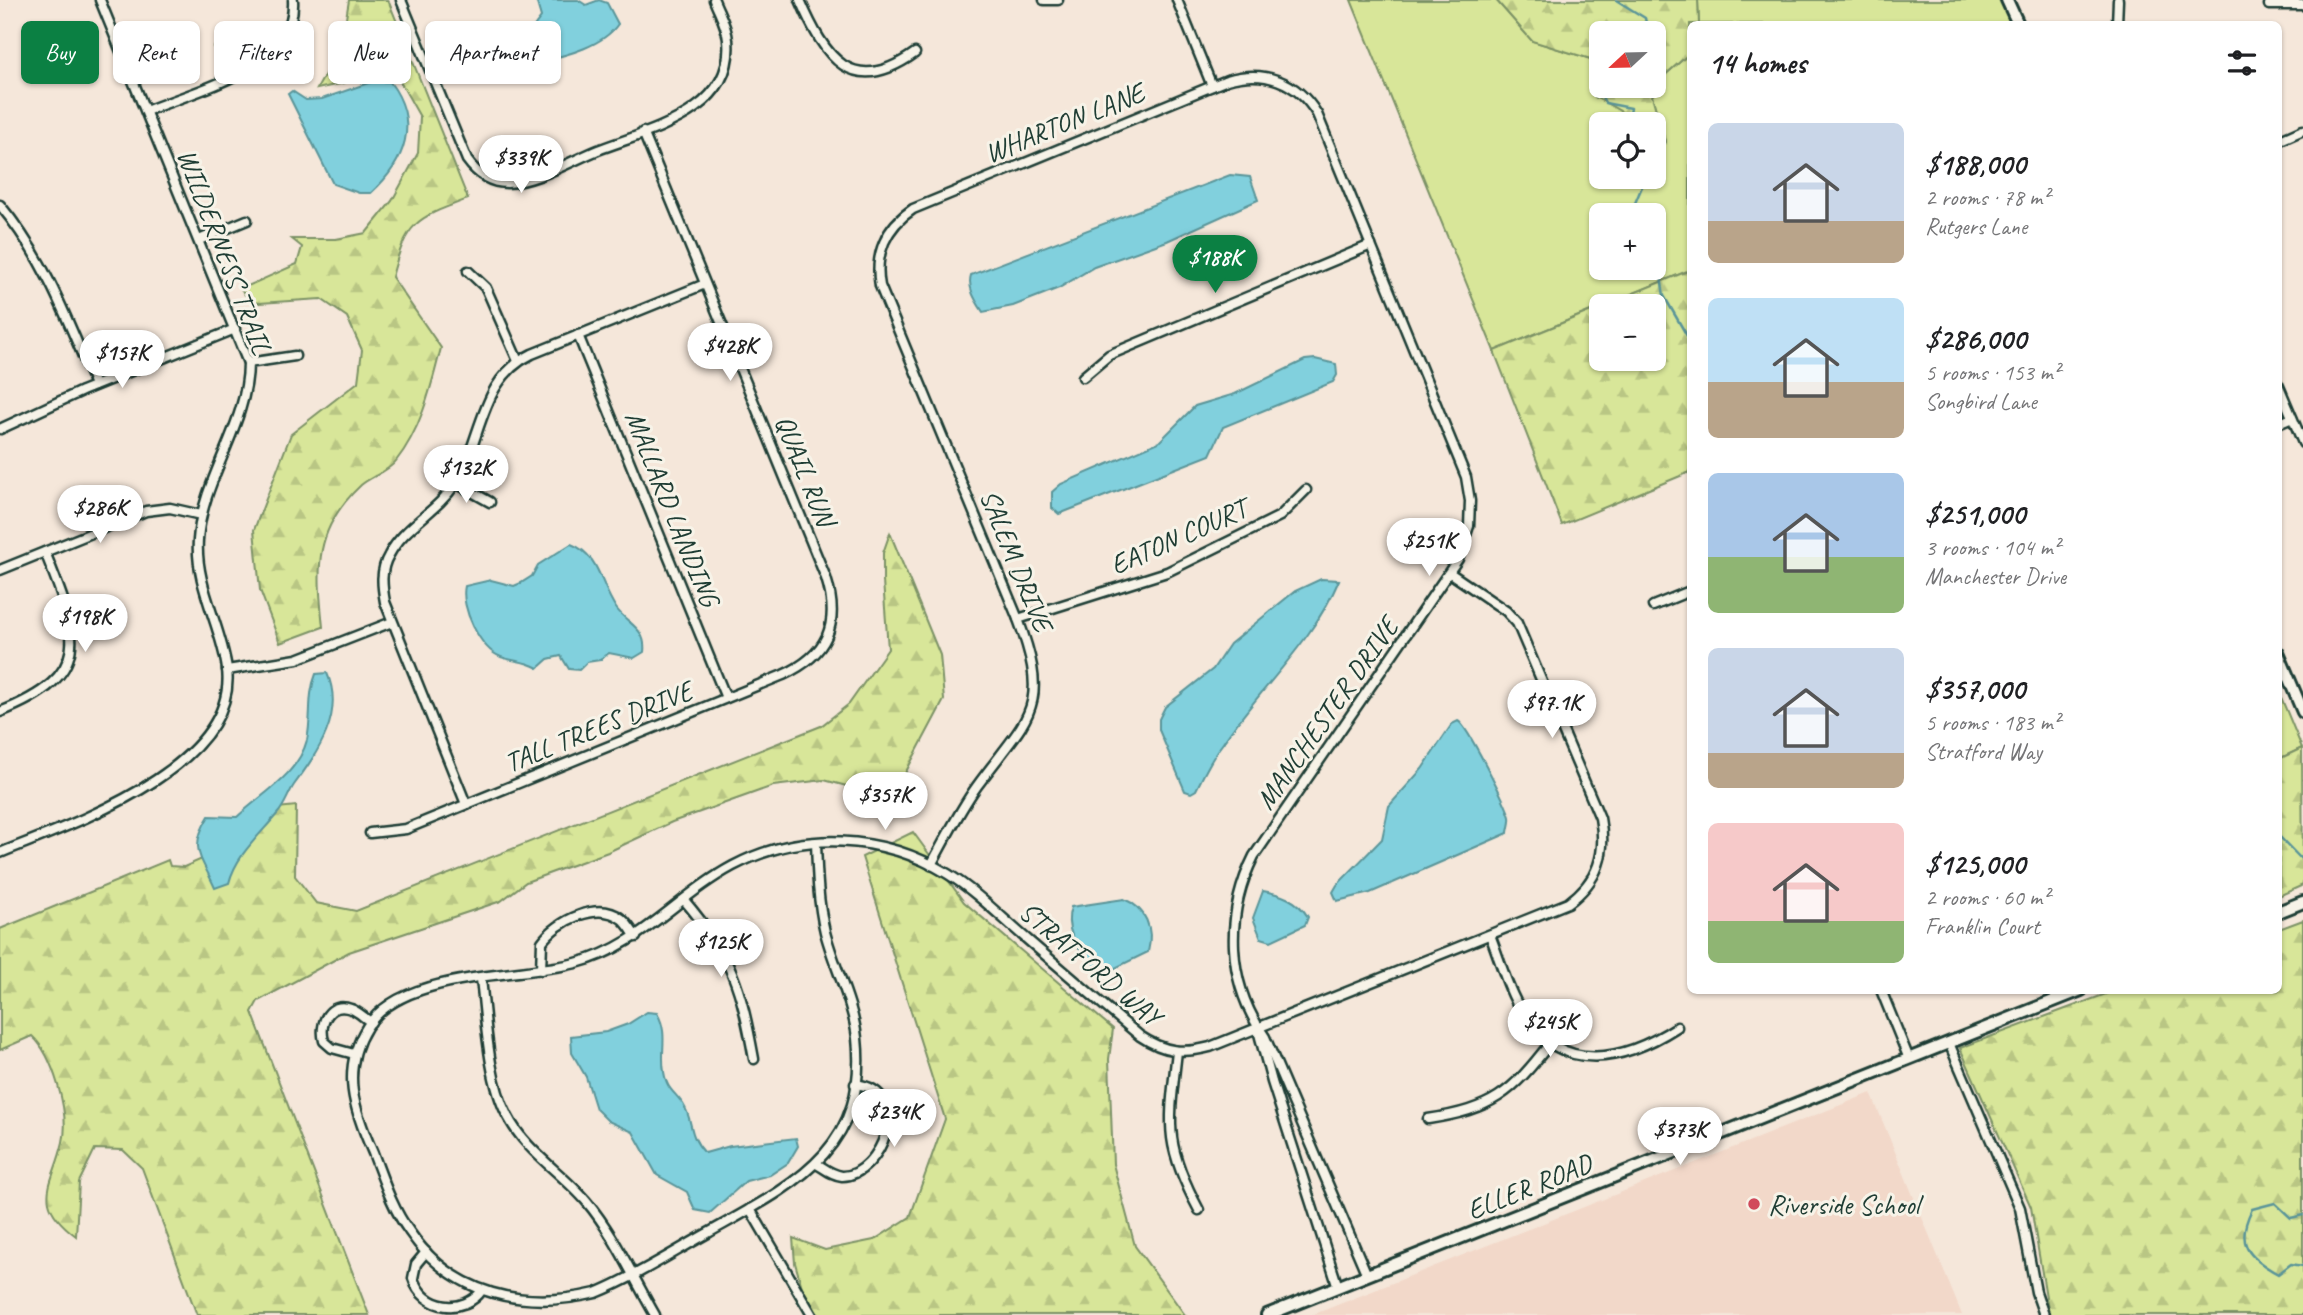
<!DOCTYPE html>
<html lang="en">
<head>
<meta charset="utf-8">
<style>
  :root { --surface:#fff; --page:#f6f6f6; --text:#202124; --muted:#757577; --accent:#0b8043 }
  body { margin:0; font-family:Caveat,sans-serif; background:var(--page); color:var(--text); height:100vh; display:flex; flex-direction:column; font-size:26px; white-space:nowrap }
  * { box-sizing:border-box; margin:0 }
  p { font-size:23px; color:var(--muted) }
  .icon { flex:none; width:38px; height:38px; fill:none; stroke:currentColor; stroke-width:2; stroke-linecap:round; stroke-linejoin:round }
  .map { position:relative; flex:1; overflow:hidden }
  .details { position:absolute; left:1687px; top:21px; width:595px; height:973px; display:flex; flex-direction:column; background:var(--surface); border-radius:10px; box-shadow:0 2px 5px #0004 }
  .details>* { flex:none }
  .banner { position:absolute; left:21px; top:21px; width:665px; height:63px; display:flex; gap:14px }
  .needle { width:46px; rotate:248deg }
  .buttons { position:absolute; left:1589px; top:21px; display:grid; gap:14px }
  .buttons a { display:grid; place-items:center; width:77px; height:77px; border-radius:10px; background:var(--surface); box-shadow:0 2px 5px #0004; font-size:35px }
  .price { position:absolute; translate:-50% -60px; padding:0 16px; border-radius:24px; background:#fff; color:#222; font-size:23px; line-height:46px; filter:drop-shadow(0 2px 4px #0008) }
  .price::after { content:''; position:absolute; left:50%; top:42px; width:21px; height:16px; margin-left:-10px; background:inherit; clip-path:polygon(0 0,100% 0,50% 100%) }
  .price.active { background:var(--accent); color:#fff }
  ul { padding:0; list-style:none }
  li { display:flex; align-items:center; gap:21px; height:175px; padding:0 21px }
  li span { display:grid; place-items:center; flex:none; width:196px; height:140px; border-radius:10px; color:#555 }
  li>.icon { margin-inline-start:auto }
  span .icon { width:84px; height:84px; fill:#fffc; stroke-width:1 }
  li b { font-size:30px }
  h2 { display:flex; justify-content:space-between; align-items:center; height:84px; padding:0 21px; font-size:30px }
  .pill { padding:0 24px; border-radius:10px; background:var(--surface); box-shadow:0 2px 5px #0004; font-size:24px; line-height:63px }
  .pill.active { background:var(--accent); color:#fff }
  .map>svg:first-child { display:block }
  .built { fill:#f2d8c9 }
  .green { fill:#d8e699; stroke:#7c9266; stroke-width:2; fill-rule:evenodd }
  .forest { fill:url(#forest-firs); stroke:#7c9266; stroke-width:2; fill-rule:evenodd }
  .park { fill:url(#park-tufts); stroke:#7c9266; stroke-width:2 }
  .water { fill:#81d0dd; stroke:#5a9599; stroke-width:2 }
  .lines { fill:none; stroke-linecap:round; stroke-linejoin:round }
  .stream { stroke:#5a9599; stroke-width:2.5 }
  .street-casing { stroke:#1f3d34; stroke-width:13 }
  .secondary-casing { stroke:#1f3d34; stroke-width:16 }
  .street { stroke:#f7f3e8; stroke-width:8 }
  .secondary { stroke:#f7f3e8; stroke-width:10 }
  .poi-dot { fill:#d1495b; stroke:#f7f3e8; stroke-width:2.5 }
  .labels { text-anchor:middle; stroke-width:6; stroke-linejoin:round; paint-order:stroke }
  .street-label { font-size:28px; fill:#1f3d34; stroke:#f7f3e8 }
  .poi-label { font-size:28px; fill:#1f3d34; stroke:#f7f3e8; text-anchor:start }
</style>
</head>
<body>
<div class="map">
<svg width="2303" height="1315" viewBox="0 0 2303 1315">
  <defs>
    <pattern id="forest-firs" width="22" height="20" patternUnits="userSpaceOnUse" patternTransform="scale(1.75)"><rect width="22" height="20" fill="#d8e699"/><path d="M5 1l3.5 6h-7zM16 11l3.5 6h-7z" fill="#b9c684"/></pattern>
    <pattern id="park-tufts" width="24" height="20" patternUnits="userSpaceOnUse" patternTransform="scale(1.75)"><rect width="24" height="20" fill="#d8e699"/><path d="M3 7l-1-3M5 7V3M7 7l1-3M15 17l-1-3M17 17v-4M19 17l1-3" fill="none" stroke="#b9c684"/></pattern>
  </defs>
  <rect width="100%" height="100%" fill="#f5e7da"/>
  <filter id="ink" filterUnits="userSpaceOnUse"><feTurbulence type="fractalNoise" baseFrequency=".0143" numOctaves="2"/><feDisplacementMap in="SourceGraphic" scale="14" xChannelSelector="R" yChannelSelector="G"/><feConvolveMatrix kernelMatrix="1 2 1 2 8 2 1 2 1" color-interpolation-filters="sRGB"/></filter>
  <g filter="url(#ink)">
    <path class="built" d="M 1871,1093 L 1962,1315 L 1312,1315 Z"/>
    <g class="green">
      <path d="M 1351,0 L 1496,0 L 1532,41 L 1594,60 L 1595,97 L 1625,111 L 1642,124 L 1601,124 L 1601,177 L 1654,177 L 1654,133 L 1665,141 L 1652,96 L 1664,76 L 1690,53 L 1690,270 L 1494,351 ZM 1601,215 L 1654,215 L 1654,268 L 1601,268 Z"/>
      <path d="M 1698,0 L 2002,0 L 2012,24 L 1699,24 Z"/>
      <path d="M 2278,690 L 2302,748 L 2279,759 L 2278,759 Z"/>
    </g>
    <g class="forest">
      <path d="M 349,0 L 388,0 L 468,199 C 415,219 407,221 392,277 L 441,348 C 431,387 422,428 396,461 C 388,472 371,476 361,485 C 313,530 317,568 323,627 L 280,643 L 260,590 L 254,530 L 291,434 L 358,382 L 362,350 L 347,317 L 321,299 L 259,303 L 250,302 L 241,289 L 297,264 L 302,247 L 292,239 L 336,239 L 366,233 L 392,201 L 418,153 L 420,117 L 398,78 L 373,69 L 344,83 L 317,89 L 342,43 Z"/>
      <path d="M 1496,0 L 1698,0 L 1699,24 L 1690,24 L 1690,53 L 1664,76 L 1652,96 L 1665,142 L 1654,133 L 1654,124 C 1637,124 1612,105 1595,97 L 1594,60 L 1532,41 ZM 1601,33 L 1654,33 L 1654,86 L 1601,86 Z"/>
      <path d="M 1690,270 L 1690,472 L 1562,525 L 1494,351 L 1601,307 L 1601,359 L 1654,359 L 1654,306 L 1602,306 Z"/>
      <path d="M 890,533 L 940,655 L 944,700 L 892,798 L 824,780 L 773,786 L 672,822 L 608,852 L 526,882 L 501,901 L 349,952 L 258,1001 L 252,1012 L 369,1315 L 197,1315 L 142,1168 L 123,1150 L 95,1149 L 79,1182 L 76,1236 C 30,1201 53,1186 63,1142 C 70,1113 53,1055 32,1036 L 0,1050 L 0,929 L 168,860 L 170,866 L 184,867 L 216,853 L 268,809 L 296,806 L 295,876 L 316,903 L 356,911 L 821,726 L 849,704 L 888,649 L 883,581 L 883,553 Z"/>
      <path d="M 2302,748 L 2303,885 L 2279,896 L 2279,759 Z"/>
      <path d="M 913,832 L 964,902 L 1113,1029 L 1109,1059 L 1113,1164 L 1135,1246 L 1185,1315 L 810,1315 L 795,1263 L 793,1238 L 825,1250 L 874,1240 L 910,1217 L 945,1119 L 862,857 Z"/>
      <path d="M 2303,920 L 2303,1315 L 2049,1315 L 2031,1207 L 1960,1048 L 2114,991 L 2278,990 L 2279,929 Z"/>
    </g>
    <path class="park" d="M 225,33 L 240,47 L 226,62 L 214,47 Z"/>
    <g class="water">
      <path d="M 536,0 L 578,0 L 586,5 L 599,0 L 607,3 L 618,24 C 603,46 567,55 542,61 L 535,59 C 520,43 529,32 541,17 Z"/>
      <path d="M 374,81 L 390,82 C 420,122 406,161 371,193 L 359,193 L 333,184 L 288,94 L 292,91 L 306,100 L 322,99 Z"/>
      <path d="M 1230,175 L 1250,177 L 1258,200 L 1167,241 L 1094,267 L 1059,288 L 1013,306 L 983,312 C 976,301 967,288 971,275 Z"/>
      <path d="M 1315,359 L 1336,364 L 1337,375 L 1333,382 L 1223,427 L 1210,455 L 1059,514 L 1052,508 L 1052,492 L 1061,484 L 1159,442 L 1195,406 L 1235,394 L 1305,360 Z"/>
      <path d="M 571,544 C 600,555 600,585 616,608 C 627,624 647,628 644,652 L 634,658 L 609,653 L 600,660 L 587,662 L 579,670 L 569,669 L 561,656 L 548,659 L 538,668 C 523,660 515,662 501,657 C 480,649 460,607 465,586 L 491,580 L 514,586 L 521,583 L 532,576 L 538,565 Z"/>
      <path d="M 1321,579 L 1339,580 C 1313,642 1260,688 1223,743 C 1212,757 1204,774 1196,790 L 1191,793 L 1185,791 L 1159,730 L 1159,719 L 1165,707 L 1213,669 L 1230,644 L 1295,591 Z"/>
      <path d="M 327,673 C 345,714 318,752 294,785 C 288,794 285,805 278,813 C 260,835 236,855 229,883 L 215,888 C 201,856 188,849 209,816 L 237,817 C 261,794 298,775 307,740 C 312,718 307,696 316,674 Z"/>
      <path d="M 1458,721 C 1467,725 1507,805 1510,817 C 1511,822 1508,829 1508,833 L 1370,893 L 1337,901 L 1333,892 L 1337,885 L 1382,839 L 1389,806 L 1422,769 L 1452,724 Z"/>
      <path d="M 1263,891 C 1281,894 1298,900 1308,917 L 1305,925 L 1271,941 L 1261,938 L 1253,918 Z"/>
      <path d="M 1124,899 C 1146,908 1154,929 1148,952 L 1103,974 L 1097,973 C 1083,952 1062,934 1071,907 Z"/>
      <path d="M 647,1012 L 657,1013 C 669,1034 660,1050 664,1072 C 667,1090 674,1091 683,1104 C 694,1121 687,1134 705,1153 L 730,1146 L 796,1138 L 798,1146 L 788,1163 L 770,1175 L 746,1181 L 710,1213 L 695,1210 L 687,1192 L 657,1175 L 633,1132 L 608,1121 L 596,1109 L 586,1077 L 572,1053 L 571,1036 L 606,1032 L 628,1024 Z"/>
    </g>
    <g class="lines">
      <g class="stream">
        <path d="M 1616,0 L 1645,18 L 1648,33"/>
        <path d="M 1601,85 L 1600,92 L 1605,103 L 1631,108 L 1628,124"/>
        <path d="M 1630,215 L 1646,177"/>
        <path d="M 1642,268 L 1661,276 L 1664,296 L 1690,341"/>
        <path d="M 2278,835 L 2303,861"/>
        <path d="M 2303,1215 L 2291,1218 L 2275,1203 L 2252,1209 C 2235,1243 2247,1257 2278,1274 L 2291,1264 L 2303,1266"/>
      </g>
      <defs>
        <g id="street">
          <path d="M 401,0 L 467,160 C 477,174 490,183 507,183 C 536,182 571,161 598,150 C 650,130 735,112 728,40 C 727,26 719,13 714,0"/>
          <path d="M 800,0 C 825,58 852,98 915,53"/>
          <path d="M 1044,0 L 1058,0"/>
          <path d="M 1177,0 L 1212,86"/>
          <path d="M 2269,5 L 2303,5"/>
          <path d="M 2117,24 L 2118,0"/>
          <path d="M 146,111 C 196,90 297,68 293,0"/>
          <path d="M 2278,141 L 2303,130"/>
          <path d="M 0,205 C 45,259 68,321 95,385"/>
          <path d="M 199,240 L 247,220"/>
          <path d="M 468,271 L 486,288 L 518,361"/>
          <path d="M 578,335 L 726,698"/>
          <path d="M 248,363 L 295,356"/>
          <path d="M 1083,377 L 1109,355 L 1371,245"/>
          <path d="M 2278,384 L 2303,443"/>
          <path d="M 2278,424 L 2292,418"/>
          <path d="M 0,429 L 82,391 L 235,329"/>
          <path d="M 456,483 L 490,502"/>
          <path d="M 0,570 L 146,511 L 170,508 L 201,515"/>
          <path d="M 1653,606 L 1690,591"/>
          <path d="M 1018,619 L 1167,572 L 1280,516 L 1306,490"/>
          <path d="M 227,670 L 297,659 L 392,622"/>
          <path d="M 0,712 C 97,674 77,633 45,552"/>
          <path d="M 466,804 L 385,602 C 382,586 380,570 389,555 C 404,526 437,512 455,484 C 483,440 479,379 532,354 L 705,284"/>
          <path d="M 370,833 L 406,829 L 783,675 C 827,655 841,625 826,578 L 643,132"/>
          <path d="M 816,842 C 817,872 818,903 825,932 C 834,967 853,1002 857,1038 C 869,1151 791,1186 708,1233 C 672,1253 635,1277 596,1293 C 524,1310 453,1296 409,1231 C 392,1208 383,1179 373,1153 C 354,1110 340,1070 367,1027 C 402,971 517,978 576,963 C 640,947 677,896 733,866 C 801,830 883,834 948,874 C 977,892 1003,919 1029,941 C 1066,973 1103,1005 1140,1036 C 1164,1052 1183,1054 1210,1047 L 1568,903 C 1598,881 1607,854 1600,818 L 1517,623 L 1506,611 L 1450,573"/>
          <path d="M 0,853 C 72,824 239,767 227,669 C 221,625 195,585 198,540 C 202,478 248,425 248,363 L 100,0"/>
          <path d="M 931,865 C 946,838 959,811 977,786 C 1028,716 1052,710 1018,619 L 880,286 C 874,254 886,227 913,209 L 1227,80 C 1264,69 1297,81 1317,114 L 1466,477 L 1470,501 L 1469,526 L 1458,559 L 1254,856 C 1225,914 1226,982 1265,1037 L 1367,1275"/>
          <path d="M 684,900 C 732,956 741,988 754,1059"/>
          <path d="M 1490,935 C 1500,960 1508,991 1523,1014 C 1563,1076 1624,1061 1677,1027"/>
          <path d="M 541,970 L 542,942 C 557,921 598,900 622,919 C 628,924 632,931 636,937"/>
          <path d="M 481,979 C 486,1020 488,1079 507,1115 C 525,1151 560,1171 586,1201 C 614,1234 633,1277 655,1315"/>
          <path d="M 1881,990 L 1909,1059"/>
          <path d="M 1258,1030 L 1272,1082 L 1338,1287"/>
          <path d="M 1949,1043 L 2020,1208 L 2036,1292 L 2044,1315"/>
          <path d="M 1177,1051 C 1169,1124 1163,1143 1199,1210"/>
          <path d="M 354,1054 L 332,1048 L 324,1041 C 319,1023 329,1001 351,1009 C 358,1011 364,1018 371,1022"/>
          <path d="M 1428,1119 C 1492,1109 1511,1094 1550,1043"/>
          <path d="M 817,1164 C 825,1169 832,1175 842,1176 C 880,1177 916,1091 855,1084"/>
          <path d="M 750,1209 L 812,1315"/>
          <path d="M 426,1252 L 416,1264 L 413,1278 C 423,1311 465,1315 482,1290"/>
        </g>
        <g id="secondary">
          <path d="M 2007,0 L 2018,24"/>
          <path d="M 2278,653 L 2303,712"/>
          <path d="M 2278,912 L 2303,902"/>
          <path d="M 1267,1315 L 2081,990"/>
        </g>
      </defs>
      <use href="#street" class="street-casing"/>
      <use href="#secondary" class="secondary-casing"/>
      <use href="#street" class="street"/>
      <use href="#secondary" class="secondary"/>
    </g>
  </g>
  <circle class="poi-dot" cx="1754" cy="1204" r="7"/>
  <g class="labels">
    <g class="street-label">
      <text transform="translate(1064 122) rotate(-22)" y="10">WHARTON LANE</text>
      <text transform="translate(225 251) rotate(69)" y="10">WILDERNESS TRAIL</text>
      <text transform="translate(806 470) rotate(68)" y="10">QUAIL RUN</text>
      <text transform="translate(673 508) rotate(68)" y="10">MALLARD LANDING</text>
      <text transform="translate(1178 536) rotate(-24)" y="10">EATON COURT</text>
      <text transform="translate(1017 560) rotate(68)" y="10">SALEM DRIVE</text>
      <text transform="translate(1326 713) rotate(-55)" y="10">MANCHESTER DRIVE</text>
      <text transform="translate(598 726) rotate(-22)" y="10">TALL TREES DRIVE</text>
      <text transform="translate(1091 963) rotate(40)" y="10">STRATFORD WAY</text>
      <text transform="translate(1529 1186) rotate(-22)" y="10">ELLER ROAD</text>
    </g>
    <g class="poi-label">
      <text x="1768" y="1214">Riverside School</text>
    </g>
  </g>
</svg>
<div class="buttons">
<a><svg class="needle" viewBox="-14 -14 28 28"><path d="M0-13l5 13h-10z" fill="#e53935"/><path d="M0 13l5-13h-10z" fill="#757577"/></svg></a>
<a><svg class="icon" aria-label="locate" viewBox="0 0 24 24"><circle cx="12" cy="12" r="6"/><path d="M12 2v4M12 18v4M2 12h4M18 12h4"/></svg></a>
<a>+</a>
<a>−</a>
</div>
<b class="price" style="left:521px;top:195px">$339K</b>
<b class="price active" style="left:1215px;top:295px">$188K</b>
<b class="price" style="left:730px;top:383px">$428K</b>
<b class="price" style="left:122px;top:390px">$157K</b>
<b class="price" style="left:466px;top:505px">$132K</b>
<b class="price" style="left:100px;top:545px">$286K</b>
<b class="price" style="left:1429px;top:578px">$251K</b>
<b class="price" style="left:85px;top:654px">$198K</b>
<b class="price" style="left:1552px;top:740px">$97.1K</b>
<b class="price" style="left:885px;top:832px">$357K</b>
<b class="price" style="left:721px;top:979px">$125K</b>
<b class="price" style="left:1550px;top:1059px">$245K</b>
<b class="price" style="left:894px;top:1149px">$234K</b>
<b class="price" style="left:1680px;top:1167px">$373K</b>
<div class="banner">
<a class="pill active">Buy</a>
<a class="pill">Rent</a>
<a class="pill">Filters</a>
<a class="pill">New</a>
<a class="pill">Apartment</a>
</div>
<section class="details">
<h2>14 homes<svg class="icon" aria-label="filters" viewBox="0 0 24 24"><path d="M4 7h16M4 17h16"/><circle cx="9" cy="7" r="2"/><circle cx="15" cy="17" r="2"/></svg></h2>
<ul>
<li><span style="background:linear-gradient(#c9d6e8 70%,#b9a48a 0)"><svg class="icon" aria-label="home" viewBox="0 0 24 24"><path d="M3 11l9-7 9 7M6 9v11h12V9"/></svg></span><div><b>$188,000</b><p>2 rooms · 78 m²</p><p>Rutgers Lane</p></div></li>
<li><span style="background:linear-gradient(#bfe0f5 60%,#b9a48a 0)"><svg class="icon" aria-label="home" viewBox="0 0 24 24"><path d="M3 11l9-7 9 7M6 9v11h12V9"/></svg></span><div><b>$286,000</b><p>5 rooms · 153 m²</p><p>Songbird Lane</p></div></li>
<li><span style="background:linear-gradient(#a9c7e8 60%,#8fb573 0)"><svg class="icon" aria-label="home" viewBox="0 0 24 24"><path d="M3 11l9-7 9 7M6 9v11h12V9"/></svg></span><div><b>$251,000</b><p>3 rooms · 104 m²</p><p>Manchester Drive</p></div></li>
<li><span style="background:linear-gradient(#c9d6e8 75%,#b9a48a 0)"><svg class="icon" aria-label="home" viewBox="0 0 24 24"><path d="M3 11l9-7 9 7M6 9v11h12V9"/></svg></span><div><b>$357,000</b><p>5 rooms · 183 m²</p><p>Stratford Way</p></div></li>
<li><span style="background:linear-gradient(#f6c9c9 70%,#8fb573 0)"><svg class="icon" aria-label="home" viewBox="0 0 24 24"><path d="M3 11l9-7 9 7M6 9v11h12V9"/></svg></span><div><b>$125,000</b><p>2 rooms · 60 m²</p><p>Franklin Court</p></div></li>
</ul>
</section>
</div>
</body>
</html>
